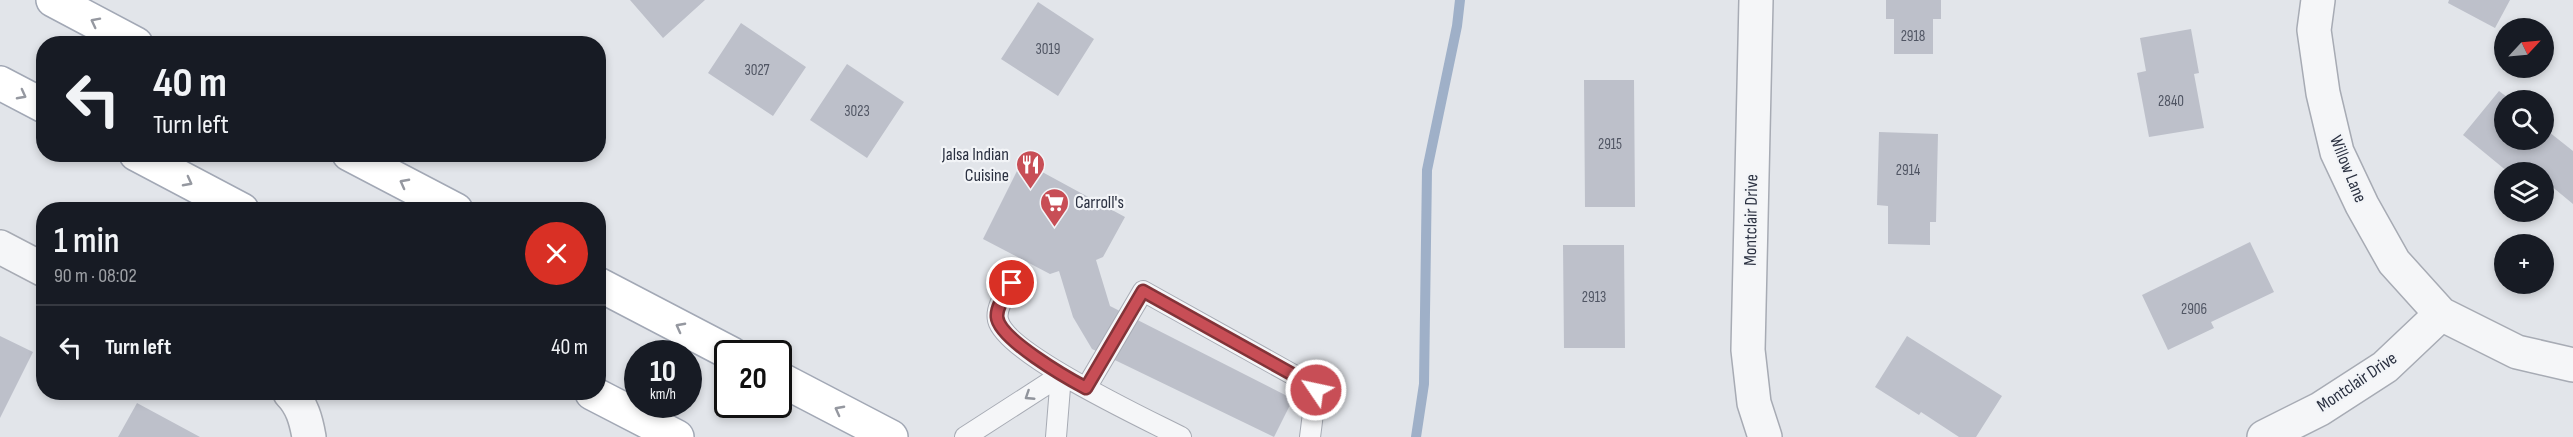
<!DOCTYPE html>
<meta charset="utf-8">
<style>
body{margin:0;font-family:"Sofia Sans Condensed",sans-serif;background:#242831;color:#f1f3f6;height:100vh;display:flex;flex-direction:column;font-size:22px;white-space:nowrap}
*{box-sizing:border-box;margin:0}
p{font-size:20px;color:#9ea1a6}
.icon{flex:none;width:33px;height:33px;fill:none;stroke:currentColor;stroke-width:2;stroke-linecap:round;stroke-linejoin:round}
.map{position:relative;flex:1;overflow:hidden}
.side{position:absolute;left:36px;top:202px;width:570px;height:198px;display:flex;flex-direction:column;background:#171b24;border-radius:24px;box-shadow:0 3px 9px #0003}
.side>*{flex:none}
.hud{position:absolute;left:36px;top:36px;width:570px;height:126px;border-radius:24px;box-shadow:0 3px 9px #0003;background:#171b24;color:#f1f3f6;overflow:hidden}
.needle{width:39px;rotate:64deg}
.buttons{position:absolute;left:2494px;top:18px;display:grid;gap:12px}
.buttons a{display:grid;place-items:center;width:60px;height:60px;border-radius:50%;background:#171b24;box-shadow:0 3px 9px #0003;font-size:30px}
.speed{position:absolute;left:624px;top:340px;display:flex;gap:12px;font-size:30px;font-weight:700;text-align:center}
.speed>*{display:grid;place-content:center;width:78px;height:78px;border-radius:50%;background:#171b24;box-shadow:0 3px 9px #0003;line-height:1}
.speed small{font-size:15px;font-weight:400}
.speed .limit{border:3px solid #111;border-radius:9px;background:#fff;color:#111}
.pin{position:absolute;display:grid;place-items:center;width:51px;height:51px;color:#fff;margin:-26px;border:3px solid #fff;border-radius:50%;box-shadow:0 2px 6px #0007}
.me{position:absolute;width:66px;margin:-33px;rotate:304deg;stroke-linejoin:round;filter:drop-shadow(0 0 4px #0008)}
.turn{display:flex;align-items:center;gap:21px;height:126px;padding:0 18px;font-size:27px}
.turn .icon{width:78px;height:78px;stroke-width:2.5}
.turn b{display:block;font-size:42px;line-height:51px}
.round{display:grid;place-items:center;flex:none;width:63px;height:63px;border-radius:32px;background:#242831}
.summary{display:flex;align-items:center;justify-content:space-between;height:102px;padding:0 18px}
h1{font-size:36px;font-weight:600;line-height:45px}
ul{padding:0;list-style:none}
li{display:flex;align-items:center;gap:18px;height:84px;padding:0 18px;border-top:2px solid #363941}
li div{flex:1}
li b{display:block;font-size:22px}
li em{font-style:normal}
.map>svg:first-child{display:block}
</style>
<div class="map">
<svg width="2573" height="437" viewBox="0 0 2573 437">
<rect width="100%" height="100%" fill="#e2e5ea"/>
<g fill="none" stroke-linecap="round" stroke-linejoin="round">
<!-- stream -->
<path stroke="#9fb0c8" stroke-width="10" d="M1416,437L1424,384L1427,170L1457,26L1460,0"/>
</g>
<!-- building -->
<path fill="#bdc0ca" d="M630,0H705L663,38Z
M1886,0H1941V19H1933V54H1894V19H1886Z
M2449,0H2510L2495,28L2448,3Z
M1038,2L1094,39L1058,96L1001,59Z
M741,23L806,67L773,116L708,73Z
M2191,29L2199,73L2194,74L2204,128L2149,137L2137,73L2146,71L2140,38Z
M847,64L904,102L867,158L810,120Z
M1584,80H1634L1635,207H1585Z
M2499,91L2511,100H2505V140H2544V128L2573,151V204L2544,180V172H2508L2463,135Z
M1879,132L1938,134L1936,222H1930V245L1888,244V206L1877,205Z
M1022,161L1125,217L1103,257L1096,260L1110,306L1293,399L1274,437L1092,349L1073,317L1059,271L1050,274L983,239Z
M2250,242L2274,292L2211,322L2214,328L2168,350L2142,295Z
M1563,245H1624L1625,348H1564Z
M0,336L33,352L0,418Z
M1907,336L2002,396L1976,437H1959L1921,412L1919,415L1875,387Z
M137,403L200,437H118Z"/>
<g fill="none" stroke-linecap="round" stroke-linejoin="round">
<defs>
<path id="service" d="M1012,283C1006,293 995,308 998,320C1006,354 1146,419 1181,437
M1086,388L1143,291L1308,383L1316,390L1310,437
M965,437L1061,375L1056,437"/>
<path id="minor" d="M1756,0L1748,350L1754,403L1765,437
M2318,0L2314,30L2323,93L2337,152L2362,205L2394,262L2441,314
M0,247L44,270
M290,393C302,405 306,420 309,437
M2264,437L2320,409L2385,367L2441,314L2517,352L2573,365"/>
<path id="primary" d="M53,0L136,44
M0,83L44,106
M136,154L242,210
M349,154L456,210
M598,284L732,354
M778,378L891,437
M592,393L677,437"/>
</defs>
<!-- service casing -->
<use href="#service" stroke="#a7abb4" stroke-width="22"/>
<!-- minor casing -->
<use href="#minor" stroke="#a7abb4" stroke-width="36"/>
<!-- primary casing -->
<use href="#primary" stroke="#a2a8b5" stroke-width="36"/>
<!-- service -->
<use href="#service" stroke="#f5f6f8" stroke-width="20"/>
<!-- minor -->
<use href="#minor" stroke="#f5f6f8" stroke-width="33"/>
<!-- primary -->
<use href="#primary" stroke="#fff" stroke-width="33"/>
</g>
<!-- one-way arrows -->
<defs><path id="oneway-chevron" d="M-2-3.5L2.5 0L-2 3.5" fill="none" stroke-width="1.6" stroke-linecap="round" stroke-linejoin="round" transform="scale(1.5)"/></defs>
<g stroke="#9598a0">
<use href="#oneway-chevron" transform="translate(95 22) rotate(-153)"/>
<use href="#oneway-chevron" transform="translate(22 95) rotate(28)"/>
<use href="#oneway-chevron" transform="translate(188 182) rotate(28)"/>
<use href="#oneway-chevron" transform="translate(404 183) rotate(-152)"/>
<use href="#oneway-chevron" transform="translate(680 327) rotate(-152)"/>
<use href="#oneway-chevron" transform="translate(839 410) rotate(-152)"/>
</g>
<use stroke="#90949c" href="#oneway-chevron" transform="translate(1029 396) rotate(147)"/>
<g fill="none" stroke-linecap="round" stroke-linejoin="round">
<defs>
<path id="route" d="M1012,283C1007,292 996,306 997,317C999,339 1067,378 1086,388L1143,291L1308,383L1316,390"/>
</defs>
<!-- route casing -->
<use href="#route" stroke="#823338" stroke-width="15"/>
<!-- route -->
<use href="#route" stroke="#c84e56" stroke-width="10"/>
</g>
<!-- icons -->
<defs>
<symbol id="restaurant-pin" viewBox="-11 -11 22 30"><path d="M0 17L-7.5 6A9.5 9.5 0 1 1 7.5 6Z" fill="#c84e56" stroke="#f2f4f7"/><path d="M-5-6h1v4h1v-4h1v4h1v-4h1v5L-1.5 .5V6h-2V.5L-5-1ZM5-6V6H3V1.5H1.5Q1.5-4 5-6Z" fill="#fff"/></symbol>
<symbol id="supermarket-pin" viewBox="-11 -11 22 30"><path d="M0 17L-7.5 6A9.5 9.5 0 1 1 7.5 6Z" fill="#c84e56" stroke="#f2f4f7"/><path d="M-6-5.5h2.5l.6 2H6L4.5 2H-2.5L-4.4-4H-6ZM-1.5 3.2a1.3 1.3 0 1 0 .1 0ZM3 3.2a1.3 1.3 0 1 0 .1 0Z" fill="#fff"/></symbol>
</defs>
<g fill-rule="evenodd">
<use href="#restaurant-pin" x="1014" y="148" width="33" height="45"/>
<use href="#supermarket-pin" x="1038" y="186" width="33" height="45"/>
</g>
<g text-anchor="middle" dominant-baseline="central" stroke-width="4.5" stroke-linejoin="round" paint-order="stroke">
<!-- number labels -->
<g font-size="15" fill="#505563">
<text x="1913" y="36">2918</text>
<text x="1048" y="49">3019</text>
<text x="757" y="70">3027</text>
<text x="2171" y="101">2840</text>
<text x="857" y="111">3023</text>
<text x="1610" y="144">2915</text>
<text x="1908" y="170">2914</text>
<text x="1594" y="297">2913</text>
<text x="2194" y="309">2906</text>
</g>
<!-- poi labels -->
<g font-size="18" fill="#2b3141" stroke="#f2f4f7" text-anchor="end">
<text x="1009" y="154">Jalsa Indian<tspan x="1009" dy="21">Cuisine</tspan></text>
<text x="1075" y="202" text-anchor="start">Carroll's</text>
</g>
<!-- street labels -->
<g font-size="18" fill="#2b3141" stroke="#f2f4f7">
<text transform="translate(2348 169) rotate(68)">Willow Lane</text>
<text transform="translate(1751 220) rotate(-89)">Montclair Drive</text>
<text transform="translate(2357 382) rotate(-34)">Montclair Drive</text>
</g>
</g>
</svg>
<div class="buttons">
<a><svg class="needle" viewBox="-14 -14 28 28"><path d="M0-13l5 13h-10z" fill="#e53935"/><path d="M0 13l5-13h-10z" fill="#9ea1a6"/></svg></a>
<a><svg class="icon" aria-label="search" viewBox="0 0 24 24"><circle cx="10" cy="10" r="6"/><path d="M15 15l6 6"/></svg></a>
<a><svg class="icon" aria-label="layers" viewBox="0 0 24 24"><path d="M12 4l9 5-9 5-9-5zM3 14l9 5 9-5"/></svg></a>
<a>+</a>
</div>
<div class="speed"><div>10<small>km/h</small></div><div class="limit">20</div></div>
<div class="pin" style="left:1012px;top:283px;background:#d93025"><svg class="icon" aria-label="arrive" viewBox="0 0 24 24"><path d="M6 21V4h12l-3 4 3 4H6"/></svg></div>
<svg class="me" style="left:1316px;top:390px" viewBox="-20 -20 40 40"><circle r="17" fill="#c84e56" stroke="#fff" stroke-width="3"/><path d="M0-11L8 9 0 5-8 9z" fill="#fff"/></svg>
<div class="hud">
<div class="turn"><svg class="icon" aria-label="left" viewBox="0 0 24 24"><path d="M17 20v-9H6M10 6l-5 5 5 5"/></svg><div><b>40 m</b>Turn left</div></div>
</div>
<section class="side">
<div class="summary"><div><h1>1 min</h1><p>90 m · 08:02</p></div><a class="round" style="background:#d93025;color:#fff"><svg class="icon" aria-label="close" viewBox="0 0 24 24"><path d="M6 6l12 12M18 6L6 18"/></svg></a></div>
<ul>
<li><svg class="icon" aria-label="left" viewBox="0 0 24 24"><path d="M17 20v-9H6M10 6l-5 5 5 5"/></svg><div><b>Turn left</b></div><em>40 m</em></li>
</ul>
</section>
</div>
